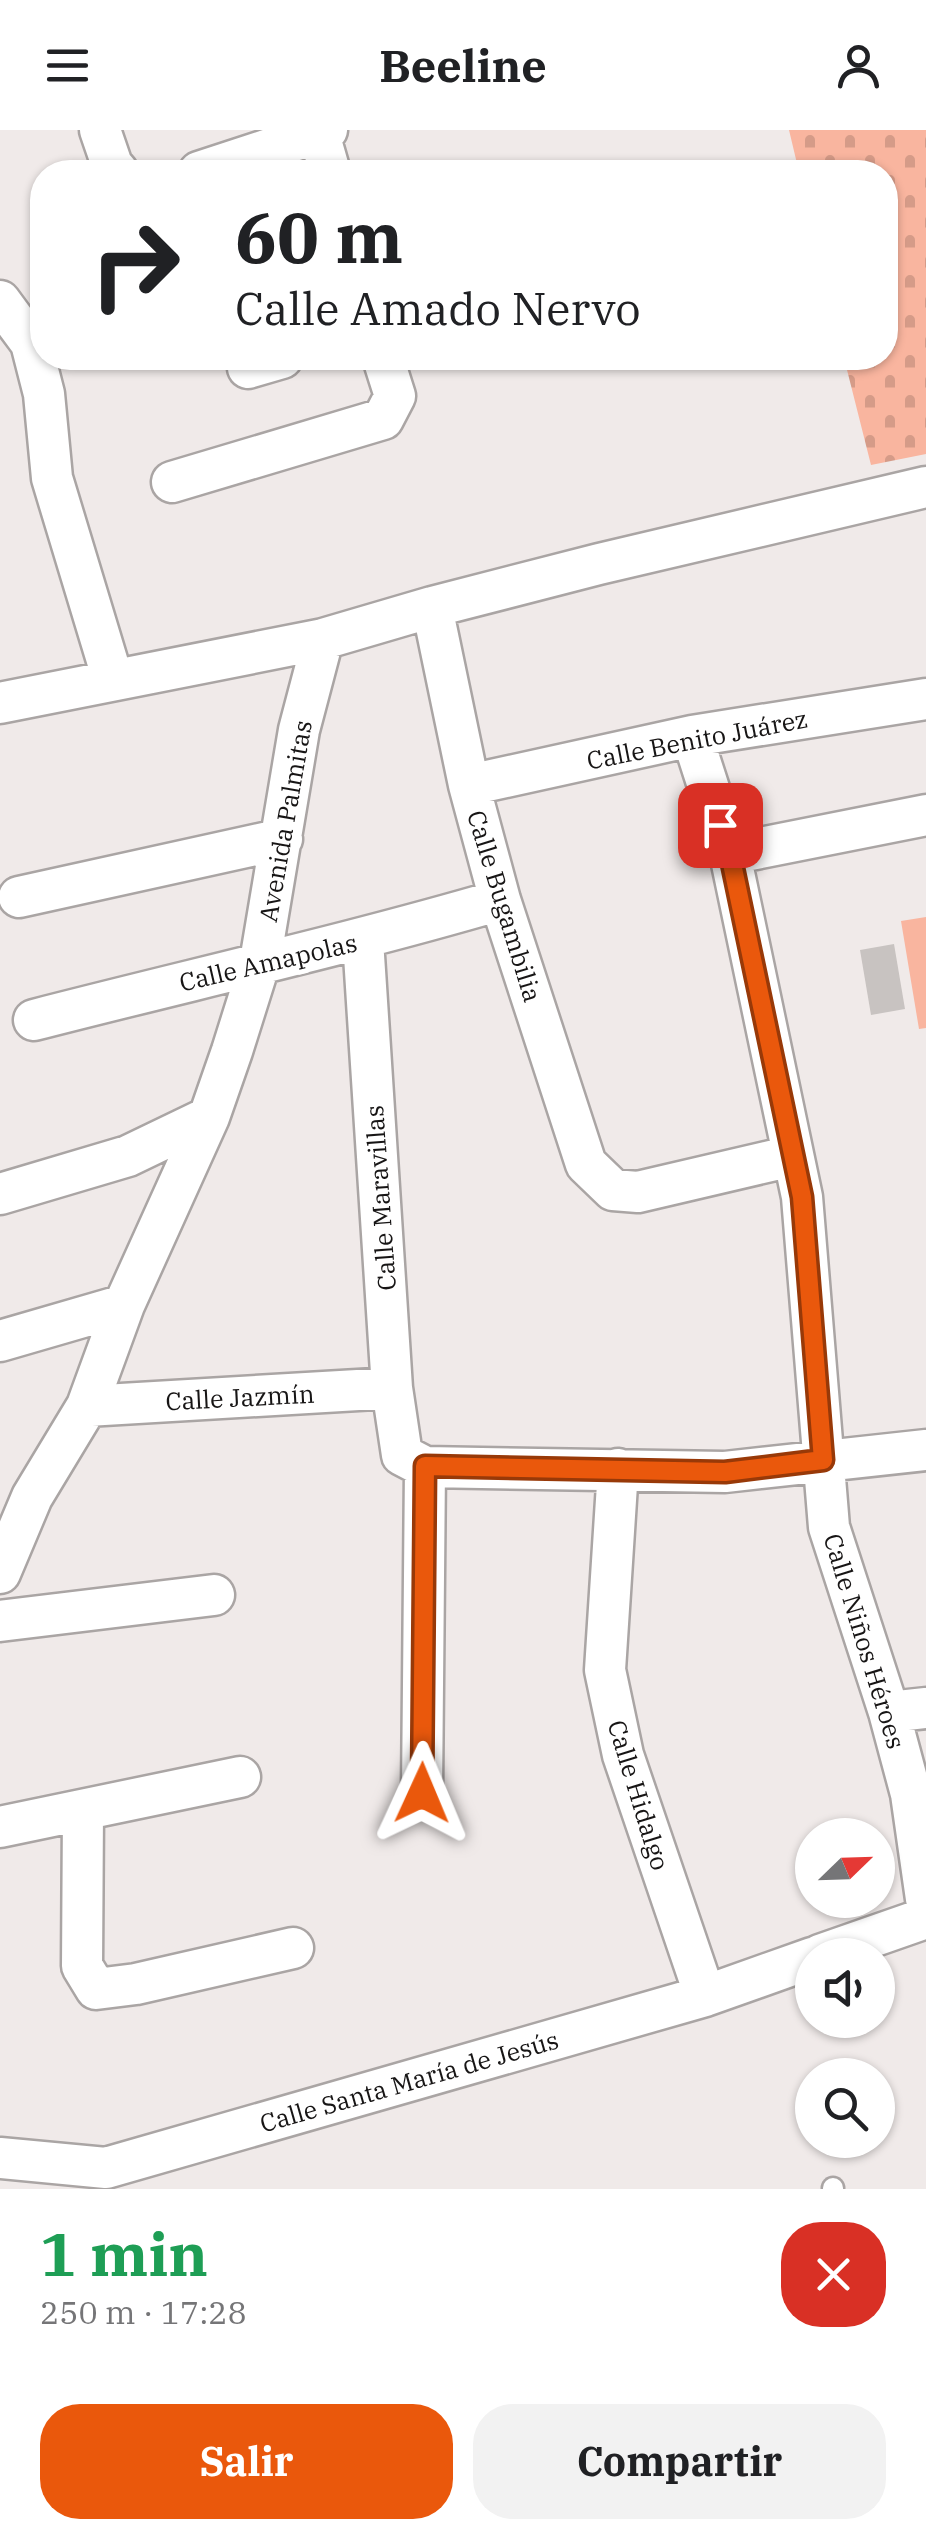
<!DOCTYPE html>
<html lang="es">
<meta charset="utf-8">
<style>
body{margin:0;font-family:"IBM Plex Serif",serif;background:#f2f2f2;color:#202124;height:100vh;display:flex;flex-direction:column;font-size:38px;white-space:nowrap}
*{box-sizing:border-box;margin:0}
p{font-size:32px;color:#757577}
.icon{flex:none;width:55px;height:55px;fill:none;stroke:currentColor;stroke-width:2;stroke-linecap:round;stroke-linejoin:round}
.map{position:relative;height:2059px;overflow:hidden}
.sheet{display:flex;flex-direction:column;background:#fff;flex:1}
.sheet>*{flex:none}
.hud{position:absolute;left:30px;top:30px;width:868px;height:210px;border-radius:40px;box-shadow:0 2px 8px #0004;background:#fff;color:#202124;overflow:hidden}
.needle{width:65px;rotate:67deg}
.tools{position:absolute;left:795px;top:1688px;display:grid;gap:20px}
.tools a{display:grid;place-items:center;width:100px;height:100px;border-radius:50%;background:#fff;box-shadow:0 2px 8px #0004;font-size:50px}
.pin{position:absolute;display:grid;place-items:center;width:85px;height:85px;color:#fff;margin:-42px;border-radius:20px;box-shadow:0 5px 15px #0006}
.me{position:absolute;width:110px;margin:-55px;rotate:1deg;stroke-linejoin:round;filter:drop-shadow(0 0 8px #0008)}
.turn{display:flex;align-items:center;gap:35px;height:210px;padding:0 40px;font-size:45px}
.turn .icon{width:130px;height:130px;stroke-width:2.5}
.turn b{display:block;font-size:70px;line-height:85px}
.round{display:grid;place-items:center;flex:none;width:105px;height:105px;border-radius:40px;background:#f2f2f2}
.head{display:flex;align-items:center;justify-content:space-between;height:170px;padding:0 40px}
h1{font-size:60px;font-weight:700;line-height:75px;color:#1e9e55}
.button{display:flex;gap:20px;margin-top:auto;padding:20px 40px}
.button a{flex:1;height:115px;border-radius:40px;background:#ea580c;color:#fff;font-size:40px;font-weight:700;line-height:115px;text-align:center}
.button a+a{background:#f2f2f2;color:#202124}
header{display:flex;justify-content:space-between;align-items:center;height:130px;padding:0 40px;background:#fff;font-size:45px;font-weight:700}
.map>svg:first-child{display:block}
</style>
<header><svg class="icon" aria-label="menu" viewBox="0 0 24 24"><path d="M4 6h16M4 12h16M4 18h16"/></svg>Beeline<svg class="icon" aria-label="person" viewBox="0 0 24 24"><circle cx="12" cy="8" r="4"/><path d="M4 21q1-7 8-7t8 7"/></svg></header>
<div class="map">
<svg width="926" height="2059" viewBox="0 0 926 2059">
<defs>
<pattern id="cemetery-stones" width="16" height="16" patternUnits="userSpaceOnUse" patternTransform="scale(2.5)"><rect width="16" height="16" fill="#f9b59f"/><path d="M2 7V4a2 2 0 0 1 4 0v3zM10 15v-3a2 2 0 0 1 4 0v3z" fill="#d59b88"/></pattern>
</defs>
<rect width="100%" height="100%" fill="#f0eae9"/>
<!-- cemetery -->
<path fill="url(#cemetery-stones)" d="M789,0H926V324L871,335L844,228H885V42H799Z"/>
<!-- garden -->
<path fill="#f9b59f" d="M926,787V898L919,899L901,791Z"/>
<!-- building -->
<path fill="#c8c3c1" d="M894,814L905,879L871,885L860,820Z"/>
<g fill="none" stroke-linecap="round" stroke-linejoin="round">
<defs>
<path id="service" d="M833,2058V2059"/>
<path id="minor" d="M100,0L112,35L118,42
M318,0L330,42
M199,42L327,0
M0,171L31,213L44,264L52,348L113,550
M248,238L282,228
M172,352L383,289L395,266L383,228
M432,477L469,655L500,770L586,1034L613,1060L638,1062L792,1026
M0,573L323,509L432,477L599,434L926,357
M692,606L730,724L802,1067L829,1397L889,1582L911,1664L926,1769
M469,655L692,606L926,569
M730,724L926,685
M19,767L282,709
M363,810L392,1258L402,1325L425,1337L725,1342L926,1320
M34,890C189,850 346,815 500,770
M0,1064L128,1026L209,987
M0,1211L124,1175
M87,1276L392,1258
M618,1339L605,1540L623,1625L705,1866
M0,1443L32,1367L87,1276L124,1175L209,987L232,921L260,832L299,600L323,509
M0,1491L214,1465
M889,1582L926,1578
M422,1663L425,1337
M83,1681L82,1836L96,1859L136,1854L293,1818
M0,1697L240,1647
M820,1825L926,1788
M0,2028L106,2038L705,1866L812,1828"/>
</defs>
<!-- service casing -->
<use href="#service" stroke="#aaa5a4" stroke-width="25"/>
<!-- minor casing -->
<use href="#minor" stroke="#aaa5a4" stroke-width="45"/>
<!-- service -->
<use href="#service" stroke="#fff" stroke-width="20"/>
<!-- minor -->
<use href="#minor" stroke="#fff" stroke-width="40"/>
</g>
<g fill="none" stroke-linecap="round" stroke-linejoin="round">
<defs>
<path id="route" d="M422,1663L425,1336L725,1342L823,1330L802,1067L730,724L720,695"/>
</defs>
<!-- route casing -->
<use href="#route" stroke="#983908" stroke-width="25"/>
<!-- route -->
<use href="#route" stroke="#ea580c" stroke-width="18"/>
</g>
<g text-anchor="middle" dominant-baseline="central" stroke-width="10" stroke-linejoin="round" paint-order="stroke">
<!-- street labels -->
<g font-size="25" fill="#171515" stroke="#fff">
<text transform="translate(697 609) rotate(-11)">Calle Benito Juárez</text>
<text transform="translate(285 691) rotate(-80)">Avenida Palmitas</text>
<text transform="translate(505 776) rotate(73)">Calle Bugambilia</text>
<text transform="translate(268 832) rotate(-13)">Calle Amapolas</text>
<text transform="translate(380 1068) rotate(-94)">Calle Maravillas</text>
<text transform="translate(240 1267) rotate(-3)">Calle Jazmín</text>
<text transform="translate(865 1511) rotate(73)">Calle Niños Héroes</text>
<text transform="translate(639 1665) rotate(73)">Calle Hidalgo</text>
<text transform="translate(409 1951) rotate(-16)">Calle Santa María de Jesús</text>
</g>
</g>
</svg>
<div class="tools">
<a><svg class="needle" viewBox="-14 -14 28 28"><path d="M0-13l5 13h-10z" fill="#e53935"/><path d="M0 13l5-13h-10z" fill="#757577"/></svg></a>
<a><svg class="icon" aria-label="sound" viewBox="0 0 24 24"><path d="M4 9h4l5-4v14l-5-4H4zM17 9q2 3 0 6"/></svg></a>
<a><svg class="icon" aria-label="search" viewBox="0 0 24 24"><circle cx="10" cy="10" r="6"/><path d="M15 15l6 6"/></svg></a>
</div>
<div class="pin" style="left:720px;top:695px;background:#d93025"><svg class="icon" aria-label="arrive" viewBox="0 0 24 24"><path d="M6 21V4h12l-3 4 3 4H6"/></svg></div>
<svg class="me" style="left:422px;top:1663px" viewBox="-20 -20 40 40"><path d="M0-17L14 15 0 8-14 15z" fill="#ea580c" stroke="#fff" stroke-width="4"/></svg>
<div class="hud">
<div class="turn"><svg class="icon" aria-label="right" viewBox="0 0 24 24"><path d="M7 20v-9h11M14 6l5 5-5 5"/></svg><div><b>60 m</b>Calle Amado Nervo</div></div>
</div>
</div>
<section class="sheet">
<div class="head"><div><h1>1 min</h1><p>250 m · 17:28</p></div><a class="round" style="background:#d93025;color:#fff"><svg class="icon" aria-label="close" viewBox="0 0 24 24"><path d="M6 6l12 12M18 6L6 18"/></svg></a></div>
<div class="button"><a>Salir</a><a>Compartir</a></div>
</section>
